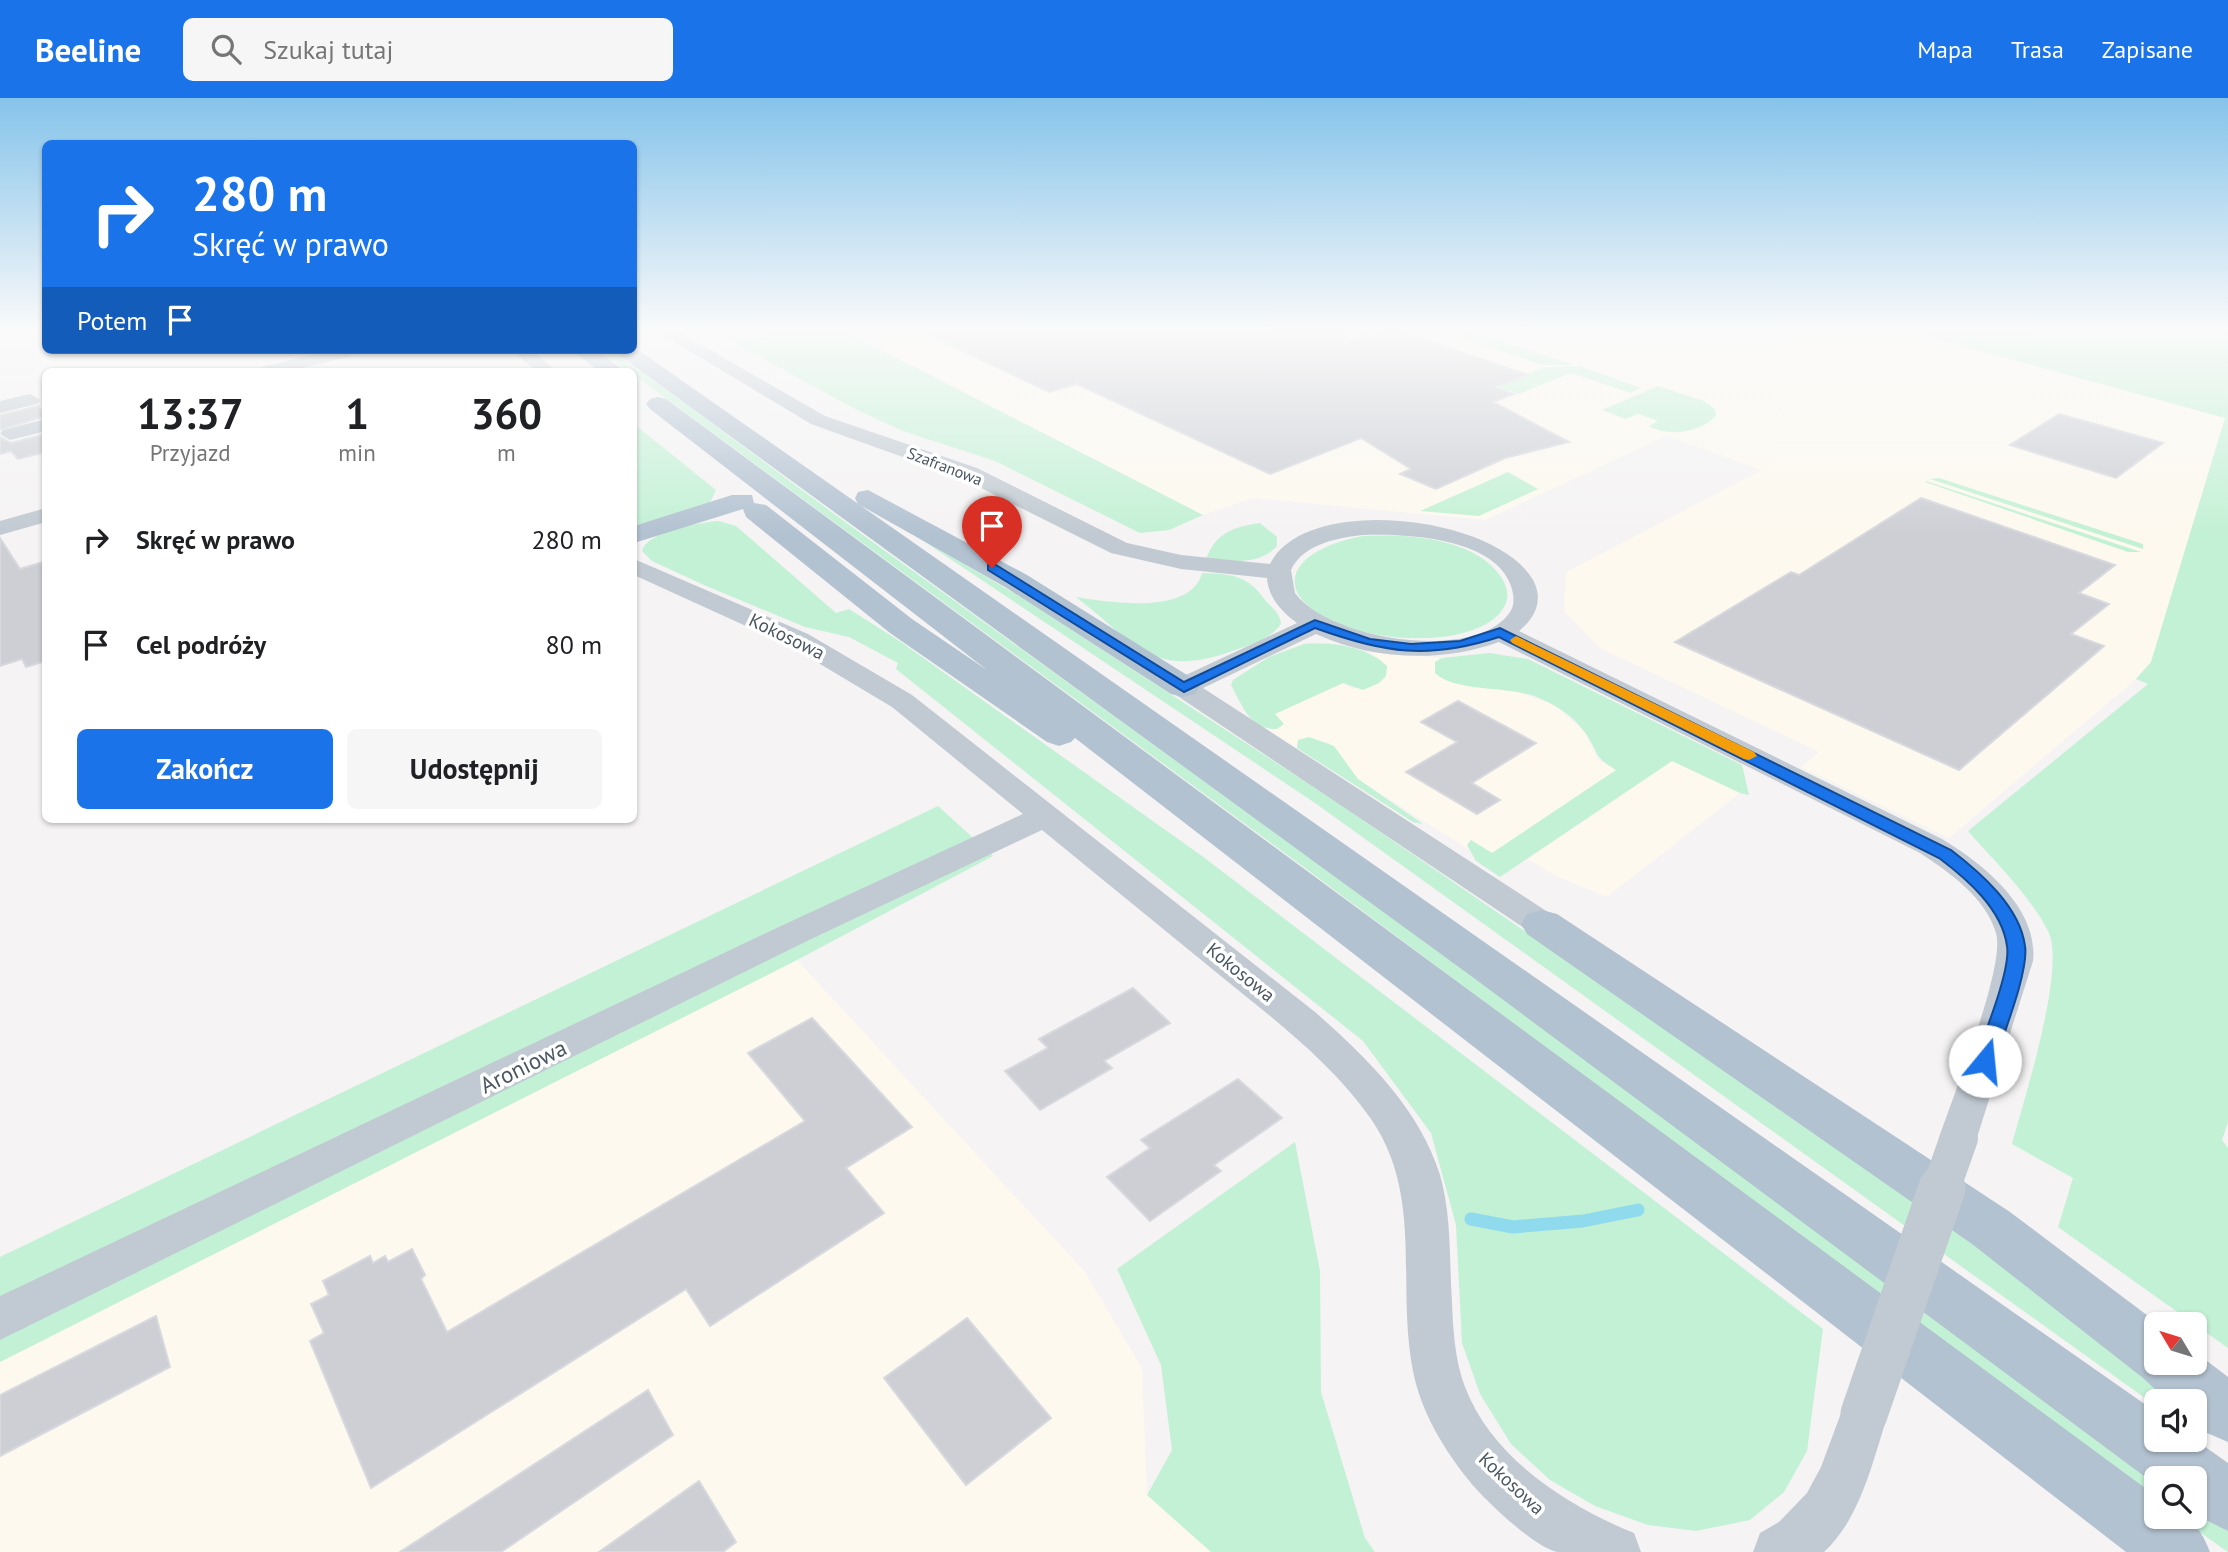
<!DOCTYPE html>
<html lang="pl">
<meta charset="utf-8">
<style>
body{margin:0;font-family:"PT Sans",sans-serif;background:#f6f6f6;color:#202124;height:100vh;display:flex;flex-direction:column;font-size:26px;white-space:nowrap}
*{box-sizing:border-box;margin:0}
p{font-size:23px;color:#757577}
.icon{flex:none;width:38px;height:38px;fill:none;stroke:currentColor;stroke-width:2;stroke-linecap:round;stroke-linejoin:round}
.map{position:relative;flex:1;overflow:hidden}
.drawer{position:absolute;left:42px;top:270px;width:595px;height:455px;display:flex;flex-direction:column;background:#fff;border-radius:10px;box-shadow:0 2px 5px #0004}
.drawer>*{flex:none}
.top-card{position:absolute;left:42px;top:42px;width:595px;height:214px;border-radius:10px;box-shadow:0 2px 5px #0004;background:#1a73e8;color:#fff;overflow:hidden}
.needle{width:46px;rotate:308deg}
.buttons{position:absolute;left:2144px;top:1214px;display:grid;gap:14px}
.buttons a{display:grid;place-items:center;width:63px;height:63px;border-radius:10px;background:#fff;box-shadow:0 2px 5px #0004;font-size:35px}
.pin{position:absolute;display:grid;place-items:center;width:60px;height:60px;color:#fff;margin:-72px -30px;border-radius:50% 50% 50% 0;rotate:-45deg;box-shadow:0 0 7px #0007}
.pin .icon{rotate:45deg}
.me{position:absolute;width:77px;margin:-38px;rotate:17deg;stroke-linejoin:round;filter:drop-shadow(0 0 5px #0008)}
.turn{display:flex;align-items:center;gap:24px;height:147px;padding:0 35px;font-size:32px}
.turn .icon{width:91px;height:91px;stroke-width:2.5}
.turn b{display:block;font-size:49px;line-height:60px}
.then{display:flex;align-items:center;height:66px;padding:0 35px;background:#0003;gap:14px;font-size:26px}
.eta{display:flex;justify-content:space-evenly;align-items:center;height:119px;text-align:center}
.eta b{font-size:42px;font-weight:800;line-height:49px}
.cta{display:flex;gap:14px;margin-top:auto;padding:14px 35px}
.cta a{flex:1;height:80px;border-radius:10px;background:#1a73e8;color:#fff;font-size:28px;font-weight:800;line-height:80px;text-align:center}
.cta a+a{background:#f6f6f6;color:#202124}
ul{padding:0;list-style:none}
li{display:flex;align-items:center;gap:21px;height:105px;padding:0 35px}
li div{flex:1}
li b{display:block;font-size:26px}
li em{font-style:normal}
header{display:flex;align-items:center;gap:42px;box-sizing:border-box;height:98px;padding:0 35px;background:#1a73e8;color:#fff}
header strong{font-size:33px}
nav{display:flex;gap:38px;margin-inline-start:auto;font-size:24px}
.search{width:490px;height:63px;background:#f6f6f6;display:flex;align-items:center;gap:18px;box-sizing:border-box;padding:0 24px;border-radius:10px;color:#757577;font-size:26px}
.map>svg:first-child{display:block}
</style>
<header>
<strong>Beeline</strong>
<div class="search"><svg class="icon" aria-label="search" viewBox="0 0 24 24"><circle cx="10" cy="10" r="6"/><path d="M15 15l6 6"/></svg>Szukaj tutaj</div>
<nav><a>Mapa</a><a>Trasa</a><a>Zapisane</a></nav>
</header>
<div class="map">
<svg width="2228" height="1454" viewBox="0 0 2228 1454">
<rect width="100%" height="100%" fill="#f5f3f3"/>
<!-- commercial -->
<path fill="#fdf9ef" d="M845,233H1908L2225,320L2151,564L2136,581L1949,740L1801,669L1819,654L1600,550L1564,513L1566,474L1762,372L1666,338L1485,422L1253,400L1203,417Z
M1365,554L1442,560L1435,564L1461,586L1508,591L1554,607L1585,634L1598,662L1617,672L1492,755L1471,742L1468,751L1358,681L1328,644L1297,645V650L1262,628L1284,626L1275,616L1344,585L1353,591L1381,584L1386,578L1372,556Z
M1672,663L1740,695L1607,799L1556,778L1528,761Z
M797,862L1085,1174L1142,1270L1147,1397L1211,1454H0V1264Z"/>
<!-- green -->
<path fill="#c3f1d5" d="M713,233H844L1203,417L1169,432L1140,435L995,363L903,333L857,312Z
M1445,233H1472L1575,267H1542Z
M1908,233H2228V1024L2222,1042L2228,1050V1250L2058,1129L2073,1080L2012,1046C2023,1004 2067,869 2048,833C2029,796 1995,764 1968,733L2148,586L2136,581L2151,564L2225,320Z
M597,252H610C700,315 786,381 874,445C1304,754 1730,1067 2156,1381V1403L1282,753L634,277V273H627Z
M1580,268L1641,290L1631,295L1571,275L1519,296L1498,289L1543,269Z
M1658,288L1704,303L1715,311L1716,318C1699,335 1669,339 1649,328L1658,323L1638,316L1626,321L1602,312Z
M634,326L716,392L710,405L634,428Z
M1508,374L1538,391L1479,418L1420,413Z
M1939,380L2143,446V451L1930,381Z
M1925,384L1926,383L2141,454H2128Z
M719,423L736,428L836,515L849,511L901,544L1202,758L1823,1231L1807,1353L1784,1394L1750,1422L1696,1433L1648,1427L1595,1408L1550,1382L1511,1346L1480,1296L1462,1245L1456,1127L1431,1035L1363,943L896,571L898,565L849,539L805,529L704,487L652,463L642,453C646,434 701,424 719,423Z
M1260,425L1277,439V448C1259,468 1230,463 1206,461C1216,434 1234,429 1260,425Z
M916,438L1024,501L1332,701L1806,1026L2113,1241L2189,1304H2156V1308L1315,705Z
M1363,438C1406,436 1474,439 1501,479C1507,488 1510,499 1504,509C1495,526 1472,533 1455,537C1419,543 1379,541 1345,528C1263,497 1290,451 1363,438Z
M1202,475C1233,476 1247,477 1266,503C1273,511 1280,515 1281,526C1270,541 1252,546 1235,552C1153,583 1136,545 1076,499C1108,504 1191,518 1202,475Z
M1304,546C1331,544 1367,548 1387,568L1386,578L1379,585L1363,592L1343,585L1275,616L1284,626L1277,631C1250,632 1242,607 1231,587L1233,582L1269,559Z
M1489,555L1528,561L1742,667L1749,697L1740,695L1672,663L1500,779L1476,763L1467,747L1471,742L1492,755L1616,672C1593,658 1600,657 1586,636C1574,618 1555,606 1534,598C1507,588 1454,594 1435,575V564L1442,560Z
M1309,639L1334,648L1358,681L1423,726L1413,724L1297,650L1298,642Z
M938,708L993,758L797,862L0,1264V1159Z
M1295,1044L1320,1173L1321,1294L1365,1440L1375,1454H1211L1147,1397L1172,1352L1161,1267L1117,1171Z
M2195,1408L2228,1433V1454L2178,1419H2194Z"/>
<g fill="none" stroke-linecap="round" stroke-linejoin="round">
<!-- stream -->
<path stroke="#90daee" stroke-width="13" d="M1471,1121L1513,1129L1583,1123L1638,1112"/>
</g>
<!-- building -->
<path fill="#cdcfd5" stroke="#d7d9de" stroke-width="2" d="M921,233H1345L1347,243L1379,233H1399L1528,277L1495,289L1514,296L1493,304L1569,344L1505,360L1436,391L1400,376L1411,371L1361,340L1270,376L1077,286L1049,294Z
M38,308L46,318L0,332V317Z
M2059,316L2163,345L2116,380L2010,347Z
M46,336V354L18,361L11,353L0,356V339L11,345Z
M1921,400L2115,467L2079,495L2109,506L2071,536L2104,548L1959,672L1675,544L1791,474L1799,477Z
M0,440L20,471L46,463V563L26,569L22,561L0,568Z
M1458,603L1536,645L1472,685L1500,702L1477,716L1406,674L1457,644L1421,624Z
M1133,890L1170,925L1104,963L1112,970L1040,1012L1005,973L1048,950L1039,941Z
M812,920L912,1029L846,1070L884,1115L710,1228L686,1191L371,1390L310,1243L324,1235L311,1206L329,1197L323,1183L370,1158L373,1165L385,1158L388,1164L412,1151L425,1177L421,1181L447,1234L805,1023L748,955Z
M1238,981L1282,1020L1214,1067L1221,1073L1150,1123L1107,1079L1150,1050L1141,1042Z
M156,1218L170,1269L0,1358V1297Z
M967,1220L1051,1320L966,1387L884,1280Z
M648,1292L673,1337L501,1454H400Z
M699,1383L736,1444L723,1454H599Z"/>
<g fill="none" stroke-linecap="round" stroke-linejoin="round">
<!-- minor -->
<path fill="#c1cad2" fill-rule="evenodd" d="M656,233H677L825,318L977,370L1127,445L1181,457L1270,466C1305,395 1496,417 1533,482C1544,502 1535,520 1519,533L1942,741C1982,765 2039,810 2033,863L1973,1052L1959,1056L1945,1052L1939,1040C1952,1000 2006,869 1996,835C1986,800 1949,774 1920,755L1499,544C1441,565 1372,562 1316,536L1203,590L1554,818L1559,826L1554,834L1542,838L1530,834L1173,595L1169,589L1173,583L1297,525C1282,514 1268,499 1267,480L1181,471L1111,455L961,380L811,326ZM1363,437C1405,436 1494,439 1511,488C1514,497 1515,507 1510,514C1475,566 1328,541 1295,495L1291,472C1303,446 1337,440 1363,437Z
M332,252H363L360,256L290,273H259L262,269Z
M512,252H532L556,273H536Z
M30,296L40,302L37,306L0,315V303Z
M46,321V333L10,342L0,336L3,332Z
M46,410V424L0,437V423Z
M634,461L808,536L912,597L1315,914C1367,960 1419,1010 1440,1077C1452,1119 1449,1162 1452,1204C1453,1232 1455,1263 1465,1289C1492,1360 1567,1408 1634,1435L1641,1454C1617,1454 1580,1454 1557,1454C1534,1449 1486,1403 1471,1385C1444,1352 1421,1314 1413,1273C1396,1187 1424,1098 1371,1021C1332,965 1275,922 1222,879C1162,830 1102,781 1042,732L807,843L0,1242V1198L783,827L1023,716L892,609L790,548L634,477Z
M1864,1292L1881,1299L1888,1316C1873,1362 1861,1420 1824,1454H1753L1760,1435L1779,1424L1807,1395L1821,1369L1847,1299Z"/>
<!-- major -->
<path fill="#b3c2d1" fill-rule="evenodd" d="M634,249L2156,1314V1342L2194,1341L2228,1365V1433L2194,1416V1381H2156V1387L1471,878L612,252H634Z
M572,252H597L624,273H598Z
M658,299L666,301L2156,1398V1419C2190,1419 2197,1422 2210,1454H2126L1075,640L1071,644L1059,648L1047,644L890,535L746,419L743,411L634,445V428L732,397H752L754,405L766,407L912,521L987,572L650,311L646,306L650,301Z
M868,392L1027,477L1195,582L1200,589L1195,596L1183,599L1171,596L1005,489L858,406L855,400L858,394Z
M1542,812L1557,816L2010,1114L2160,1227H2156V1265H2194V1253L2228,1279V1344L2207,1335L2194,1325V1304H2169L2143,1280L1972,1146L1527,836L1521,826L1527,816Z"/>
<!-- minor-bridge-far1 -->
<path stroke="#c1cad2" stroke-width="38" d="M1941,1091L1959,1040"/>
<!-- minor-bridge -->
<path stroke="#c1cad2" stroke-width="47" d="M1864,1316L1942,1090"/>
</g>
<!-- sky -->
<linearGradient id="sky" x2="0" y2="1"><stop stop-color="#85c3ea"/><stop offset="0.53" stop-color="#fafafa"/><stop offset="1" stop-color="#fafafa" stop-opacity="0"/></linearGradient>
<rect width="2228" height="436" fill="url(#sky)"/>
<!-- route -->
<path fill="#1a73e8" stroke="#114b97" stroke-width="2" d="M988,467H996L1184,584L1315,522L1370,541L1411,546L1460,543L1500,530L1951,752C1981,775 2020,809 2025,848C2029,873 2003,937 1995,963L1985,970L1975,963C1984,937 2011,872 2007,848C2002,811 1967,781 1939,760L1499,539C1428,562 1384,555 1315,530L1184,594L988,472Z"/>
<!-- slow -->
<path fill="#f59e0b" d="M1516,538L1754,654L1757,658L1749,662L1744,661L1512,545L1510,542Z"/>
<g text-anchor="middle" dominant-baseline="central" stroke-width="7" stroke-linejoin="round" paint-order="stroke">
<!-- far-street labels -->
<g font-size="16" fill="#4a5661" stroke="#fff">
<text transform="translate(945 368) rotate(21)">Szafranowa</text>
</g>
<!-- street labels -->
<g font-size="19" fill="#4a5661" stroke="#fff">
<text transform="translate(787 538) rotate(26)">Kokosowa</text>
<text transform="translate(1241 874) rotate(39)">Kokosowa</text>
<text transform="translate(1512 1385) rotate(43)">Kokosowa</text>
</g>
<!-- near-street labels -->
<g font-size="23" fill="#4a5661" stroke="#fff">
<text transform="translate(523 968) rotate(-26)">Aroniowa</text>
</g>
</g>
</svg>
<div class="buttons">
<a><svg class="needle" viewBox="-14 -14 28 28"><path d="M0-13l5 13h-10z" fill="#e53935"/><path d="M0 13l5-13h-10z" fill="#757577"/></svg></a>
<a><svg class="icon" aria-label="sound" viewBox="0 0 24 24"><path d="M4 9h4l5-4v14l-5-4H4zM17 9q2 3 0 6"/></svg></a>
<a><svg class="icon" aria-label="search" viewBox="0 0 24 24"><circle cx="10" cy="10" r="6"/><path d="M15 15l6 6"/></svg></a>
</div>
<div class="pin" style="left:992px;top:470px;background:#d93025"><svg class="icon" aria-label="arrive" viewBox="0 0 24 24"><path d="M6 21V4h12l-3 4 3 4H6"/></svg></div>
<svg class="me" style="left:1985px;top:963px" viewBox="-20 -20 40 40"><circle r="19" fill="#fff"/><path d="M0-13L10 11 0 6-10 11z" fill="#1a73e8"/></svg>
<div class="top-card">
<div class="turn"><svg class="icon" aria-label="right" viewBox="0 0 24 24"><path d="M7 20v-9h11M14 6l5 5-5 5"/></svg><div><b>280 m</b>Skręć w prawo</div></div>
<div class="then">Potem<svg class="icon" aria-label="arrive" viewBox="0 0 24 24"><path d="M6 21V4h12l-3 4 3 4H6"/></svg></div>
</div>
<section class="drawer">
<div class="eta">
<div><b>13:37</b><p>Przyjazd</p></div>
<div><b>1</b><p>min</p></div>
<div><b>360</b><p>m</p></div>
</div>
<ul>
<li><svg class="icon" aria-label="right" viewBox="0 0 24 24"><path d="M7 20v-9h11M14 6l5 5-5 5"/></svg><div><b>Skręć w prawo</b></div><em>280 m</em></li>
<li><svg class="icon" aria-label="arrive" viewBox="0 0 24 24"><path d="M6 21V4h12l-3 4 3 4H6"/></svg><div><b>Cel podróży</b></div><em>80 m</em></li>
</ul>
<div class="cta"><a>Zakończ</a><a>Udostępnij</a></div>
</section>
</div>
